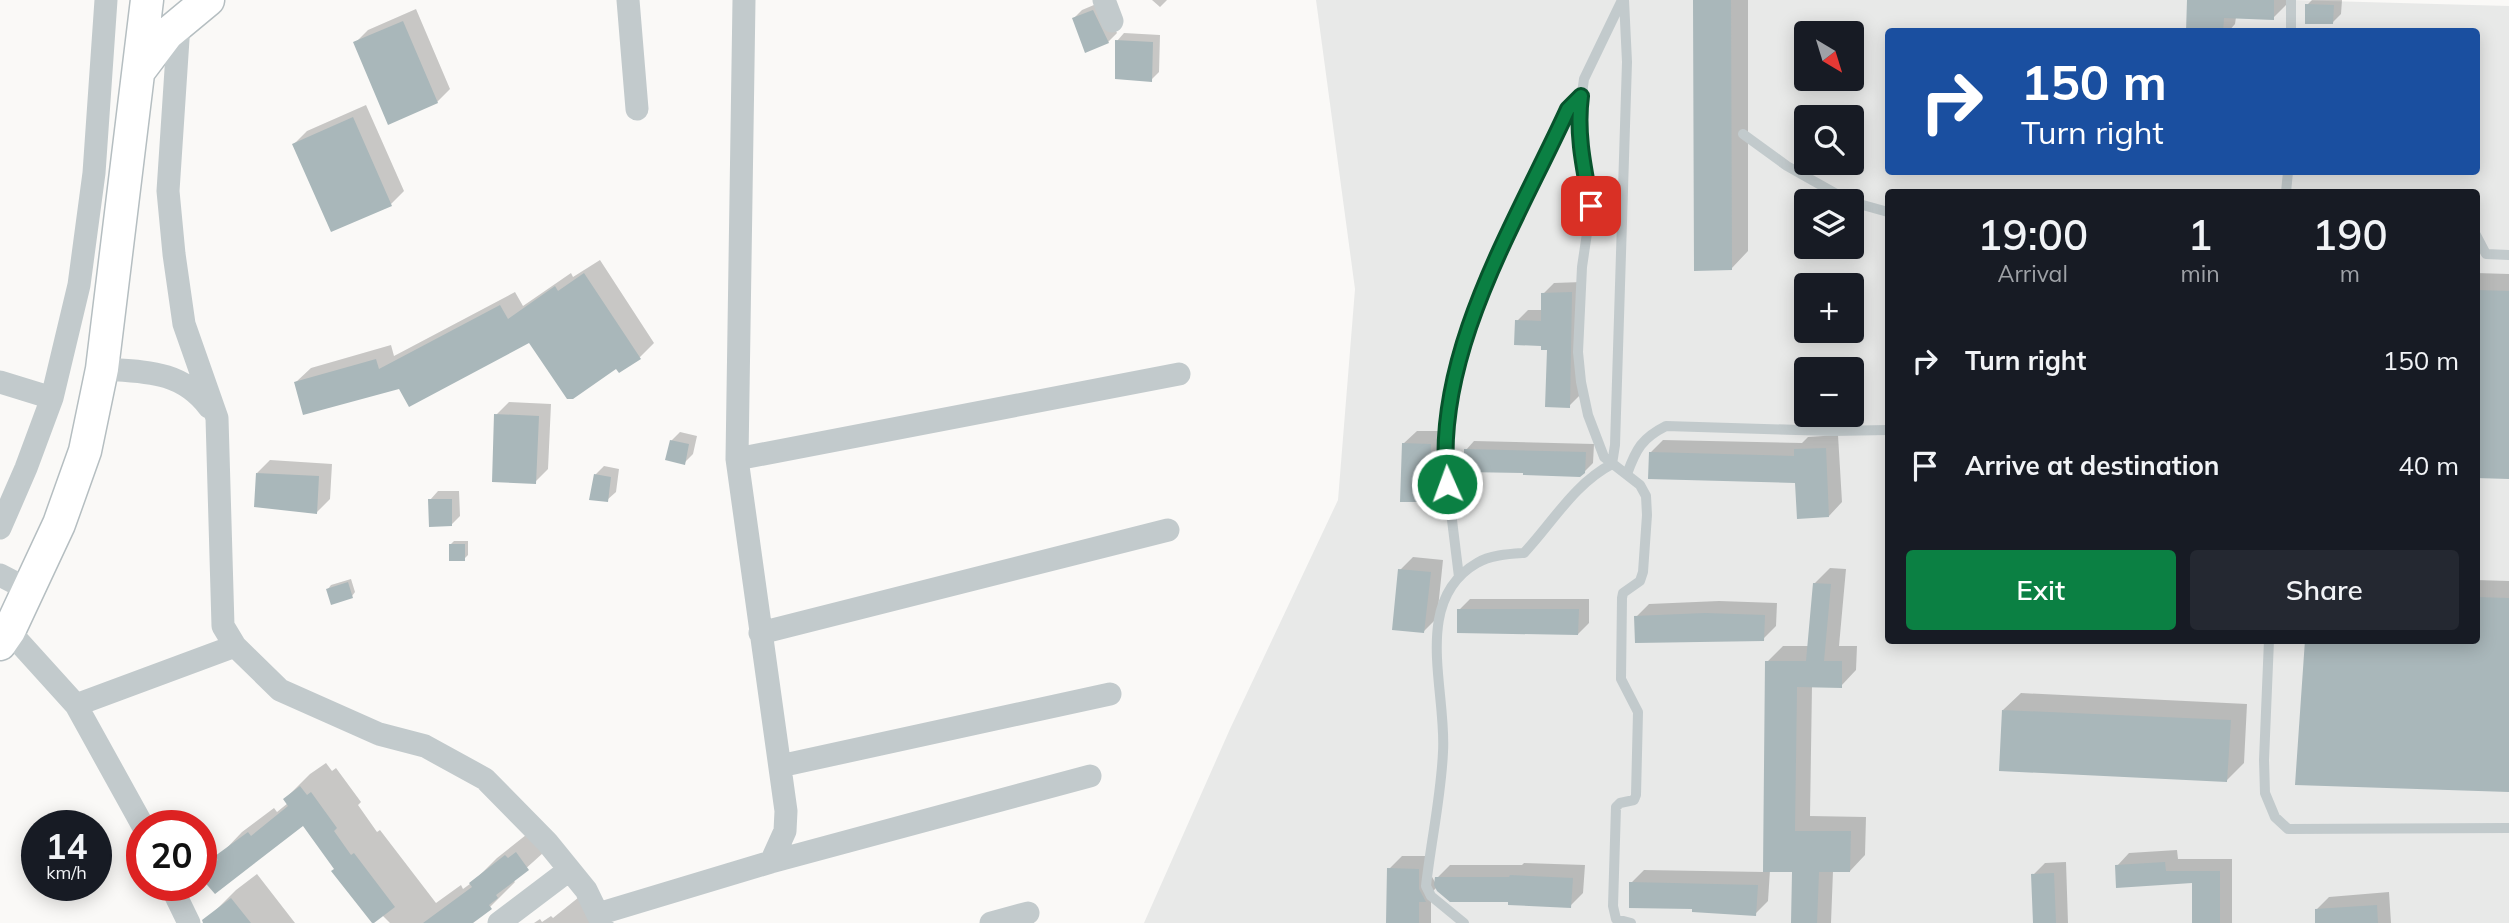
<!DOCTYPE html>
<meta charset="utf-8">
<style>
body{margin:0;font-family:Mulish,sans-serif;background:#242831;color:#f1f3f6;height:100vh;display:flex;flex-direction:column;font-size:26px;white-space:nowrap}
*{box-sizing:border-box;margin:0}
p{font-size:23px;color:#9ea1a6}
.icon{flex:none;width:38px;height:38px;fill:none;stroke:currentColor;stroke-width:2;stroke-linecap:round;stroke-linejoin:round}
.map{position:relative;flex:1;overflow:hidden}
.side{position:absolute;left:1885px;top:189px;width:595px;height:455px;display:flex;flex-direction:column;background:#171b24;border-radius:7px;box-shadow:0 4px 18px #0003}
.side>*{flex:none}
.hud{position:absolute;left:1885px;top:28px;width:595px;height:147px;border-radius:7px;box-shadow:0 4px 18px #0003;background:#1a4fa0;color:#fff;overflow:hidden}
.needle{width:46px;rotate:142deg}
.tools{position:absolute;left:1794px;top:21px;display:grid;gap:14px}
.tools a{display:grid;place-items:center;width:70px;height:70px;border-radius:7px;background:#171b24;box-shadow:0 4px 18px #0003;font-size:35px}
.speed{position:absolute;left:21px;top:810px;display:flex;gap:14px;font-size:35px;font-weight:700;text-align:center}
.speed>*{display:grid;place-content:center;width:91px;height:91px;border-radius:50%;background:#171b24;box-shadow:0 4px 18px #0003;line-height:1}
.speed small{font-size:18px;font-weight:400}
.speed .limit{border:10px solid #d22;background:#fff;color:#111}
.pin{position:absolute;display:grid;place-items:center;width:60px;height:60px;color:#fff;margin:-30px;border-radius:14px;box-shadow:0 4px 10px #0006}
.me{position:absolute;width:77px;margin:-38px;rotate:358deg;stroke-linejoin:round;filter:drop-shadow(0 0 5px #0008)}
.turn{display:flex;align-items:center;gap:24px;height:147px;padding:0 21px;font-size:32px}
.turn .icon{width:91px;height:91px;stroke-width:2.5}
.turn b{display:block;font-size:49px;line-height:60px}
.eta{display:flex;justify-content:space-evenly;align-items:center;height:119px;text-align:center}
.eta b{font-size:42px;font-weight:600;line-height:49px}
.cta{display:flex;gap:14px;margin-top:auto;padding:14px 21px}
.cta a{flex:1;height:80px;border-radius:7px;background:#0b8043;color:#fff;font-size:28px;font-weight:600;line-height:80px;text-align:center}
.cta a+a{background:#242831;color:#f1f3f6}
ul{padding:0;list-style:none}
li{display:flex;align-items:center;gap:21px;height:105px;padding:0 21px}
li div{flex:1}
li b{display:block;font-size:26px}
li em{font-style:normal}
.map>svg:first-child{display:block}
</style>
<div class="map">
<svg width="2509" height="923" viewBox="0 0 2509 923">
<rect width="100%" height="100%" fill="#faf9f7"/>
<!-- built -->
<path fill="#e8e9e8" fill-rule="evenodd" d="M1316,0H2291L2509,6V923H1144L1230,729L1338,500L1355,289ZM1888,32H2476V172H1888ZM1806,33H1852V79H1806ZM1806,117H1852V163H1806ZM1888,192H2476V640H1888ZM1806,201H1852V247H1806ZM1806,285H1852V331H1806ZM1806,369H1852V415H1806Z"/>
<!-- shadow -->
<path fill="#0003" d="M1152,0H1167L1160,7Z
M1695,0H1748V251L1731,269Z
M2189,0H2286V5L2273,18L2236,17L2235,24L2228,32H2188Z
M2312,0H2342L2341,14L2333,22L2307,5Z
M1101,2L1117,33L1108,42L1074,18L1082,10Z
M416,9L450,89L437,102L355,43L368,30Z
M1124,33L1160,35L1159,72L1151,80L1117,41Z
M366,105L404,191L391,204L294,144L307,131Z
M600,260L654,343L640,357L617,367L530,340L400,387L296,382L311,368L391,345L394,356L515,292L523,306L571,273L573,277Z
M2476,273L2509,274V478L2476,476Z
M1582,282L1580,395L1569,406L1549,348L1517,321L1528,310H1543V294L1554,283Z
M509,402L551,404L548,469L535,482L496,415Z
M1417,431H1443L1442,487L1429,500L1403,444Z
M680,432L697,436L693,454L684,463L671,441Z
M1838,435L1842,502L1829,516L1797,481L1650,453L1663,440L1802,443L1808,437Z
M1474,441L1594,444L1593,463L1584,472L1466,450Z
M270,460L332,464L330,499L317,512L257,473Z
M604,466L619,469L616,492L607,500L595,475Z
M438,491H459L460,516L451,525L430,500Z
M454,541H468V555L464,559L450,545Z
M1413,557L1443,560L1437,618L1424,631L1400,570Z
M1830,568L1846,569L1839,646H1857L1856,670L1841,686H1812L1810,816L1866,817L1865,855L1850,871H1833L1831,923H1792L1794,870H1770L1768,901L1755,914L1694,907L1631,883L1644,870L1765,872L1767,662L1783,646H1809L1814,584Z
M351,579L355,592L352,596L328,589L331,585Z
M2476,580L2509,581V791L2476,640Z
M1470,599H1589V623L1578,634L1459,610Z
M1719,601L1777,603L1776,626L1763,639L1636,617L1649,604Z
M2021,693L2247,704L2244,763L2227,780L2003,710Z
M326,763L332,771L336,768L361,802L358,805L377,832L380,830L436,903L461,885L463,889L474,881L497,858L531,831L553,844L513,880L515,882L490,907L465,923H390L336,869L303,824L201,875L242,832L274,808L277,812L288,803L285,799L310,774Z
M2177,850L2178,859H2232V923H2194V882L2117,866L2129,853Z
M1402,856H1432L1431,875L1436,884L1437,878L1450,865H1522L1524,863L1585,865L1583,893L1570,906L1510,900L1437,887L1431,893V923H1388L1389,869Z
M2066,862L2068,923H2035L2033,875L2045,863Z
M257,874L295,923H217L211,915L236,890Z
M589,889L590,923H534L540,919L542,922L551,916L553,918Z
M2389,892L2391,923H2317L2316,910L2329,897Z"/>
<!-- building -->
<path fill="#a9b7ba" d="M1693,0H1731L1732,270L1694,271Z
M2187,0H2274V20L2224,18L2223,32H2186Z
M2305,4L2334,5L2333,24H2305Z
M1093,10L1109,43L1085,53L1072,18Z
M403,21L438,103L388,125L353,42Z
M1115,40L1153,42L1152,82L1115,79Z
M353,117L392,206L331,232L292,144Z
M584,273L641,359L619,373L616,369L573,399H567L529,343L409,407L399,389L303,415L294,382L376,359L379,369L500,305L508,319L555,286L558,291Z
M2476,290L2509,291V479L2476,478Z
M1572,292L1570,408L1545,407L1547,350H1541V346L1514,345L1515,320L1541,321V293Z
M494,414L539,416L536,484L492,482Z
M670,440L689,444L685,465L665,460Z
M1402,443L1431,444L1429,502H1400Z
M1826,448L1829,517L1797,519L1795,483L1648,479L1649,452L1794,456V449Z
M1464,449L1586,452L1585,473L1580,477L1523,475V473L1464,472Z
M256,473L319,476L317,514L254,507Z
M594,474L611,477L608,502L589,500Z
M428,499H452V526L429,527Z
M449,544H465V561H449Z
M1398,569L1431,572L1424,633L1392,630Z
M348,582L353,598L331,605L326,589Z
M1813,583L1831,584L1824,661H1842V688L1797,687L1795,831H1851L1850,872H1819L1817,923H1791L1792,872H1763L1765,661H1806Z
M2476,597L2509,598V792L2295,785L2305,640H2476Z
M1457,609H1579L1578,635L1457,633Z
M1705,613L1765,615L1764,641L1635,643L1634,616Z
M2002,710L2231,720L2227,782L1999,771Z
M300,786L307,795L311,792L337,828L334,831L351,855L354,853L395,907L374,923H372L331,871L334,869L303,826L215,894L201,878V873L218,860L215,856L248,832L251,836L288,806L283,799Z
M516,852L529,870L496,895L498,898L489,905L492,909L473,923H423L472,887L469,883L505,855L508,858Z
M2165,862L2166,871H2220V923H2192V883L2116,888L2115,865Z
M1387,868L1419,869V889L1426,902H1419V923H1386Z
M2054,873L2056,923H2033L2031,874Z
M1510,875L1573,878L1571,908L1508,905V902H1450L1437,891L1434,885L1435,877H1509Z
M1629,882L1758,885L1756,916L1692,912V909L1629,908Z
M231,898L251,923H203L202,920Z
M2377,905L2378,923H2315V909Z"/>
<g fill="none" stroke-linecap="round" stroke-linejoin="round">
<defs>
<path id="secondary" d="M139,71L167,34L208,0
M0,644L9,631L59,524L85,451L102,369L147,0"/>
</defs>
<!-- secondary casing -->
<use href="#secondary" stroke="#b5bec1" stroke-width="35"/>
<!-- lane -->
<path stroke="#c2cacc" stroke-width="10" d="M1622,0L1584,79L1579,115L1581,151L1591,206L1582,267L1578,352L1581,382L1588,415L1604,457L1640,485L1646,496L1647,515L1643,572L1640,581L1623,593L1622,598L1621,679L1638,712L1636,795L1634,800L1620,803L1616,807L1613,906L1616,919L1631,923
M2291,0V32
M1743,134L1787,166L1849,201
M2286,192L2288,172
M1852,202L1888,212
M2476,235L2486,254L2509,255
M1612,464L1615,445L1627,62L1624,0
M1627,474C1636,449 1642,438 1666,426L1832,431L1888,430
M1459,577L1445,463L1454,377L1467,333L1503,243L1568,109L1581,96
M2269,640L2264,760L2265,793L2275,817L2288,829L2509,828
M1464,923L1431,896L1426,886C1431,841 1441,797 1443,752C1447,691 1411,601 1477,563C1490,555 1509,554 1524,553C1553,522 1574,484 1612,464"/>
<!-- street -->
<path stroke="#c2cacc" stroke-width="23" d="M628,0L637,109
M1104,0L1112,21
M179,24L168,191L174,254L184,324L217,418L223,626L235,646L280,690L379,734L425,746L485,779L547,842L586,890L602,923
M102,369C145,372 181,370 209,407
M0,382L52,398
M737,459L1179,374
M0,528L26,468L52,398L79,285L94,173L106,0
M0,575L29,590
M9,631L76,705L143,826
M760,633L1168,530
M76,705L235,646
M780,766L1110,694
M771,862L1090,776
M171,886L189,923
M598,914L771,862L785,831L786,811L737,459L744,0
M499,923L569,870
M991,923L1028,913"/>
<!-- secondary -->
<use href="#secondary" stroke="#fff" stroke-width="32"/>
</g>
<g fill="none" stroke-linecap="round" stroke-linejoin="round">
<defs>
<path id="route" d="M1447,484C1433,354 1516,223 1568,109L1581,96C1576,133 1584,169 1591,206"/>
</defs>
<!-- route casing -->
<use href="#route" stroke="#07532c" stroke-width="18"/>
<!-- route -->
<use href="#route" stroke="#0b8043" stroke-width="12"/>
</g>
</svg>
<div class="tools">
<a><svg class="needle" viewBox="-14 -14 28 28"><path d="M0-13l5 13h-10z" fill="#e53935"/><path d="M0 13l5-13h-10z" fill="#9ea1a6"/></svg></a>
<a><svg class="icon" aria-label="search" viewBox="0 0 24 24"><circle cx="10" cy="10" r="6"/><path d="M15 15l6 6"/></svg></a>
<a><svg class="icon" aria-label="layers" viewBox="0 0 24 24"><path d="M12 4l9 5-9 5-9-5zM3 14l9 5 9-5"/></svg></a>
<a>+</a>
<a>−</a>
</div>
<div class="speed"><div>14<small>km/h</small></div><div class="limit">20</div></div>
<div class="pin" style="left:1591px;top:206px;background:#d93025"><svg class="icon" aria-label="arrive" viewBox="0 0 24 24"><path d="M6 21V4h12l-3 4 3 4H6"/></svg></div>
<svg class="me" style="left:1447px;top:484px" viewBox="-20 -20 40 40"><circle r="17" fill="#0b8043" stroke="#fff" stroke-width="3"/><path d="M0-11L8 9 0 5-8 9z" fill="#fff"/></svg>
<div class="hud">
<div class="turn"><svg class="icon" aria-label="right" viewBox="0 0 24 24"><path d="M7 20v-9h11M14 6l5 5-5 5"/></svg><div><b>150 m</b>Turn right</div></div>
</div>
<section class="side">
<div class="eta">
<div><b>19:00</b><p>Arrival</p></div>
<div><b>1</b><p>min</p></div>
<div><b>190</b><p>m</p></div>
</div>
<ul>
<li><svg class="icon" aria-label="right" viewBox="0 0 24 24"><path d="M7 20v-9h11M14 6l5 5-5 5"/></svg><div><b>Turn right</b></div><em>150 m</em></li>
<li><svg class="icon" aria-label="arrive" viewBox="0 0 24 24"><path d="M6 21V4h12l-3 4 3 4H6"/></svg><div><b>Arrive at destination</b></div><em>40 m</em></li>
</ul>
<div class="cta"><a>Exit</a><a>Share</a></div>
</section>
</div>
